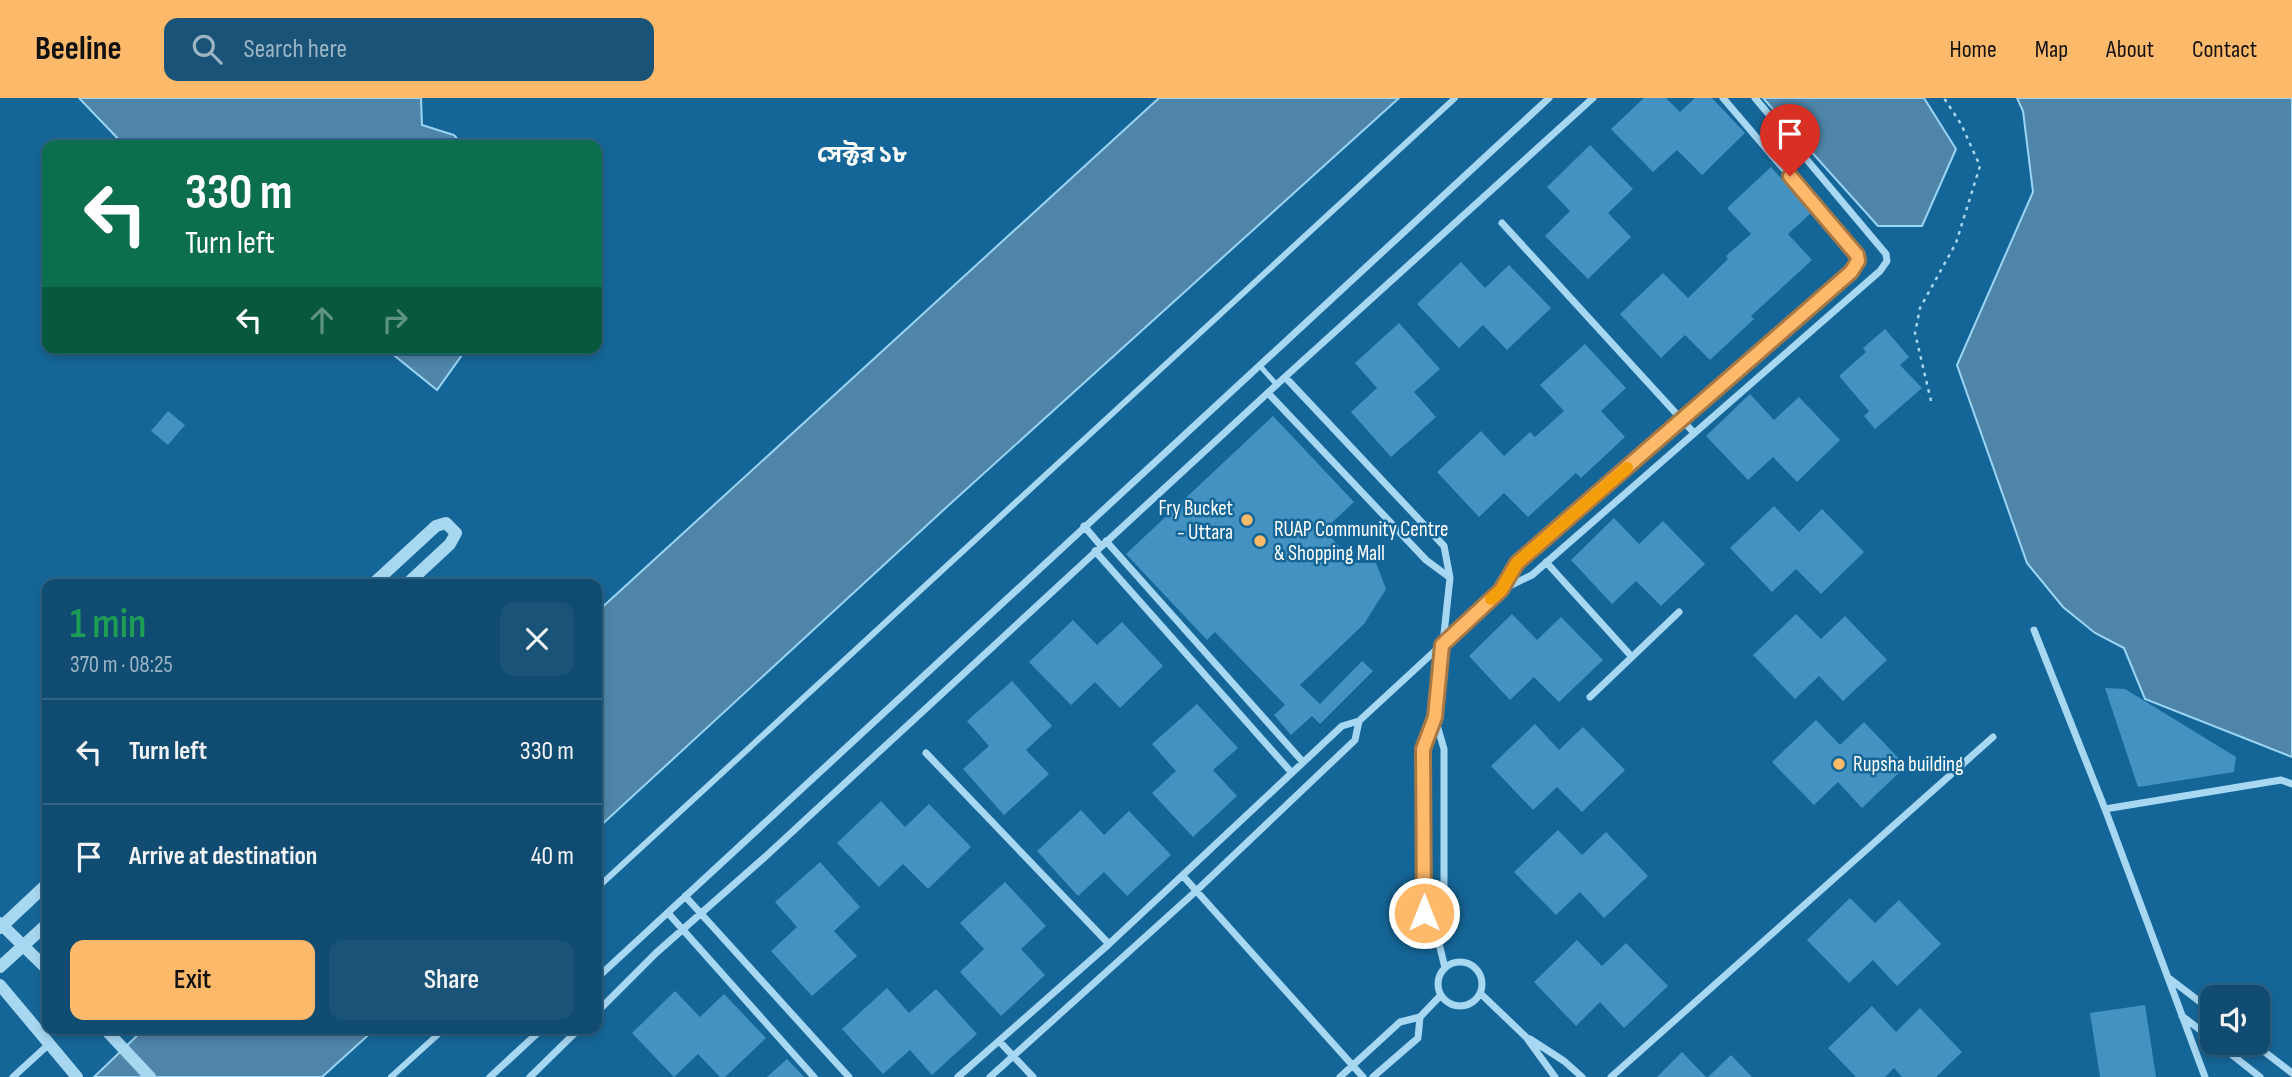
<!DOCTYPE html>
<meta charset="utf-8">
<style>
body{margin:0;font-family:"Sofia Sans Condensed","Noto Sans Bengali",sans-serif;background:#195377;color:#f1f3f6;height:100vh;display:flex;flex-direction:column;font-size:26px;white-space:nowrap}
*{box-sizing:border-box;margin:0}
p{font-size:23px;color:#9cb4c4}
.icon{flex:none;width:38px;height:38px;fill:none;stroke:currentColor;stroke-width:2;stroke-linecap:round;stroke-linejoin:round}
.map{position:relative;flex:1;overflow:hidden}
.sheet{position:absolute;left:42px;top:481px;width:560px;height:455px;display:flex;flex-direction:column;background:#104c72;border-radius:14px;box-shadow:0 4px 10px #0003,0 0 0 2px #306384}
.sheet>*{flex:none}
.guide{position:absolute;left:42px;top:42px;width:560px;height:214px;border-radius:14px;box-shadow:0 4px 10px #0003,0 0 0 2px #306384;background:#0b6e4f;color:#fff;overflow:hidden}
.tools{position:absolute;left:2200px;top:887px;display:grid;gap:14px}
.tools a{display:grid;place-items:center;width:70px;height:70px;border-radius:14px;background:#104c72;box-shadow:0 4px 10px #0003,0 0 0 2px #306384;font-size:35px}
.pin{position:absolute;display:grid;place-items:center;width:60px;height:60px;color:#fff;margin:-72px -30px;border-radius:50% 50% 50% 0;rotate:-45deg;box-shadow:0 0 7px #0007}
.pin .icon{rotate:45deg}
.me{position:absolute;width:77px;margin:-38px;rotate:0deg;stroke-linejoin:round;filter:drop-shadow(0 0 5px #0008)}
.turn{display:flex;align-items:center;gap:24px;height:147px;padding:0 28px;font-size:32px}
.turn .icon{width:91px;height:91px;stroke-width:2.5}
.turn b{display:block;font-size:49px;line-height:60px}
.lanes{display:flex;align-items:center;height:66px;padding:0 28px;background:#0003;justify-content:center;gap:35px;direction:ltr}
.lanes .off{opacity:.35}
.round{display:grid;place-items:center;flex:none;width:74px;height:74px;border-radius:14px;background:#195377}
.headline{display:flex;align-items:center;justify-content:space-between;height:119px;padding:0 28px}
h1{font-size:42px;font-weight:600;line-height:52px;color:#1e9e55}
.cta{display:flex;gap:14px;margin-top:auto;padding:14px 28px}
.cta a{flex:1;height:80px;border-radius:14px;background:#ffb96a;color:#111;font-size:28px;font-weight:600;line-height:80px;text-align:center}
.cta a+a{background:#195377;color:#f1f3f6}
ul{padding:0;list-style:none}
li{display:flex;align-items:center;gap:21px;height:105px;padding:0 28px;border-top:2px solid #306384}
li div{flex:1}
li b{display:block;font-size:26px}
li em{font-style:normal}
header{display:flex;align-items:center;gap:42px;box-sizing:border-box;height:98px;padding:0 35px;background:#ffb96a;color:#111}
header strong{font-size:33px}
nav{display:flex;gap:38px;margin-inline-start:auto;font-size:24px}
.search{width:490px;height:63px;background:#195377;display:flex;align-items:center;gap:18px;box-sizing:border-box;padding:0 24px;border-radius:14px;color:#9cb4c4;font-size:26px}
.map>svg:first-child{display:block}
</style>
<header>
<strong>Beeline</strong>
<div class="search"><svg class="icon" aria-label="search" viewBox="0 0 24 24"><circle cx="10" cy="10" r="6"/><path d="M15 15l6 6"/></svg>Search here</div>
<nav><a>Home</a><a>Map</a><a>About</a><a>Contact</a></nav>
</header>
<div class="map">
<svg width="2292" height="979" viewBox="0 0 2292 979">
<rect width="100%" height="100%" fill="#156698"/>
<!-- water -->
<path fill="#4e85a8" stroke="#9bd5f5" stroke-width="2" d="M79,0H421L422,27L454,37L463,47H124Z
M1159,0H1399L950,406L597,731V514Z
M1763,0H1924L1956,51L1922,128H1878Z
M2017,0H2292V659L2145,601L2124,550L2095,535L2063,509L2027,465L1957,267L2033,94L2023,13Z
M385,250H467L437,292Z
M144,931H375L322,979H94Z"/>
<!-- building -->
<path fill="#4392c1" d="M1644,0H1666L1680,14L1695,0H1712L1745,35L1702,77L1677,52L1653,74L1611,31Z
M1590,47L1633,91L1608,115L1631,139L1588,181L1545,138L1570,113L1547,89Z
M1771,69L1812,114L1788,136L1812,162L1751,218L1754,221L1710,262L1685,237L1661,260L1620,216L1663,175L1688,200L1728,161L1726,158L1751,136L1727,110Z
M1461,164L1485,190L1509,167L1551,210L1507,252L1483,227L1459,250L1417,206Z
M1399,225L1440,271L1414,294L1436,319L1391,359L1351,314L1377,290L1355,265Z
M1885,231L1909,259L1900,267L1922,290L1875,331L1864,318L1869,313L1839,278L1866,254L1863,250Z
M1585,246L1626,290L1601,313L1625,339L1581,380L1576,375L1528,419L1504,395L1479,419L1437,374L1481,333L1504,358L1530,334L1535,339L1564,313L1540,287Z
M1750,296L1774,322L1799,299L1840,342L1797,384L1773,359L1748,382L1706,338Z
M168,313L185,327L168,347L151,333Z
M1273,318L1354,404L1324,432L1355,465H1376L1386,491L1364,526L1300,587L1320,606L1362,563L1373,573L1320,626L1312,618L1291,637L1274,617L1285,607L1215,534L1207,542L1126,456Z
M1774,408L1799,434L1822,411L1864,454L1821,496L1796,471L1772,494L1730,450Z
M1614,420L1639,446L1663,423L1705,466L1661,508L1636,483L1612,506L1571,462Z
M1512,516L1537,542L1561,519L1603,562L1559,604L1534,579L1510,602L1469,558Z
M1796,516L1821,541L1845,518L1887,562L1843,603L1819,578L1795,601L1753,557Z
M1073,522L1097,547L1122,524L1163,568L1120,610L1095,584L1071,607L1029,564Z
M1012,583L1052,628L1026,652L1049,676L1004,717L963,671L989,648L967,623Z
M2105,590L2125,591L2236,659L2234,674L2138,689Z
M1197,606L1238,650L1213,672L1237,698L1193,739L1152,695L1176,673L1152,646Z
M1816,622L1840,647L1864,624L1906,668L1862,710L1838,684L1814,707L1772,664Z
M1535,626L1559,652L1583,629L1625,672L1582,714L1557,689L1533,712L1491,668Z
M881,703L905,729L929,706L971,749L928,791L903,766L879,789L837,745Z
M1081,712L1104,737L1129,713L1171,757L1127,798L1104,774L1078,798L1037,753Z
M1558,732L1582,757L1606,734L1648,778L1604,820L1580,794L1556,817L1514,774Z
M820,764L860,809L834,833L857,858L812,898L771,853L797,829L775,804Z
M1005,784L1046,828L1021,851L1045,877L1001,918L960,874L984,851L960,825Z
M1850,800L1875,825L1899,802L1941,846L1897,888L1873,862L1849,885L1807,842Z
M1577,842L1602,868L1626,845L1668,888L1624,930L1600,904L1576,928L1534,884Z
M887,890L909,915L936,891L977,936L932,977L910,952L883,976L842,931Z
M675,893L700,919L724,896L766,940L725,979H720L698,956L674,979L632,935Z
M2145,907L2156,979H2100L2090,915Z
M1872,908L1896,934L1920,910L1962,954L1936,979H1902L1894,970L1885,979H1856L1828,950Z
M1682,954L1706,979H1657Z
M1731,957L1752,979H1708Z
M787,961L804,979H767Z"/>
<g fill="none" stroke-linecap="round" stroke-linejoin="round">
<!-- path -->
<path stroke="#a8d7f2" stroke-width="2.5" stroke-dasharray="3.5 5" stroke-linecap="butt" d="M1931,303L1915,235L1920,210L1956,145L1980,68L1961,26L1944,0"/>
<!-- service -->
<path stroke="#a8d7f2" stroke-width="5" d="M1260,268L1277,287"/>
<!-- pedestrian -->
<path stroke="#a8d7f2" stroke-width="6" d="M597,790L1455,0
M391,979L444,931"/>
<!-- minor -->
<path stroke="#a8d7f2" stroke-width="7" d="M1502,125L1694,335
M1285,279L1444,448L1450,480L1435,619L1423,651L1425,815L1437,837L1445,870
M1268,295L1426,462L1449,479
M1084,428L1101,448
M1106,443L1303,664
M1095,453L1292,675
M1546,464L1632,559
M1501,492L1532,477L1880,173L1887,163L1886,156L1755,0
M2034,532L2105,711L2205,979
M1590,599L1679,514
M1435,620L1444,651V816L1437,837
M926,655L1109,846
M2105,711L2281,682L2292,686
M1183,778L1363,979
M685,798L849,979
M668,815L814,979
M1438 886a22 22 0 1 1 44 0a22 22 0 1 1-44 0Z
M597,880L1549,0
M2170,881L2212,913
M1480,895L1526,939L1555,979
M597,914L656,855L765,759L1285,279L1593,0
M2182,918L2212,941
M1530,941L1564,963L1582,979
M999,943L1033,979
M2217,945L2260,979
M2253,945L2292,975
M13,979L48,947
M490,979L542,931
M530,979L579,931
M958,979L1109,846L1342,628L1359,623L1501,492L1517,465L1851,174L1858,163L1857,157L1723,0
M990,979L1195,794L1355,642L1359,623
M1340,979L1400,924L1420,919L1441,897
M1373,979L1418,940L1420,919
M1611,979L1993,639"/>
<!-- tertiary -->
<path stroke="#a8d7f2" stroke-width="12" d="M373,486L436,428L446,425L456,435L450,446L407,486
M0,825L47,871
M0,830L47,786
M0,869L47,826
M0,887L77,979
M105,931L150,979"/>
</g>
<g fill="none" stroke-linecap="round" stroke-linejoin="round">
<defs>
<path id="route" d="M1424,815L1423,651L1435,619L1442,547L1501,492L1517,465L1851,174L1858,163L1857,157L1790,78"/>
</defs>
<!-- route casing -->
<use href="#route" stroke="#a67845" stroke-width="18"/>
<!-- route -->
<use href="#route" stroke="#ffb96a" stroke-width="12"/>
<!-- slow -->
<path stroke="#f59e0b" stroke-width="12" d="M1491,501L1501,492L1517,465L1627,370"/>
</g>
<!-- markers -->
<g fill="#ffb96a" stroke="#156698" stroke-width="2.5">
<circle cx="1247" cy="422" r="7"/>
<circle cx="1260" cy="443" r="7"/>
<circle cx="1839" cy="666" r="7"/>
</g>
<g text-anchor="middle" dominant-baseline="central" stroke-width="5" stroke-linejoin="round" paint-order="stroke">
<!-- poi labels -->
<g font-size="21" fill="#fff" stroke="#156698" text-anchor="start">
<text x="1233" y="410" text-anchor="end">Fry Bucket<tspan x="1233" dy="24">- Uttara</tspan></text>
<text x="1274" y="431">RUAP Community Centre<tspan x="1274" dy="24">&amp; Shopping Mall</tspan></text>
<text x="1853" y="666">Rupsha building</text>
</g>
<!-- quarter labels -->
<g font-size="24" font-weight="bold" fill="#fff" stroke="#156698">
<text x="862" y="56">সেক্টর ১৮</text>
</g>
</g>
</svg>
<div class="tools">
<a><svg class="icon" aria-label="sound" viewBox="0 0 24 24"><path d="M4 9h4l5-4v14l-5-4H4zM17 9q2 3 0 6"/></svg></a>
</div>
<div class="pin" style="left:1790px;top:78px;background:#d93025"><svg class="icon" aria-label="arrive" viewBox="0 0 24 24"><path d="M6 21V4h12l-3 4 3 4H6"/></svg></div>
<svg class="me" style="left:1424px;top:815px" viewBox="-20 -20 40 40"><circle r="17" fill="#ffb96a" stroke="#fff" stroke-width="3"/><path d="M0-11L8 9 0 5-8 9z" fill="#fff"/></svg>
<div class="guide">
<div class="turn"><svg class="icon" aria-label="left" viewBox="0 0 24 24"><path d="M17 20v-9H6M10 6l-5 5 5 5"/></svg><div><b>330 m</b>Turn left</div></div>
<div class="lanes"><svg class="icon" aria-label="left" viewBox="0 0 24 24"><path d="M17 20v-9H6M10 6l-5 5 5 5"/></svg><svg class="icon off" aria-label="ahead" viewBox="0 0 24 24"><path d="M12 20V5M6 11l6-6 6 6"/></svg><svg class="icon off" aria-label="right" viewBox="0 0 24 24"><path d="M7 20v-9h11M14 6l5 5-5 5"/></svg></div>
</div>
<section class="sheet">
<div class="headline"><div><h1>1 min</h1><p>370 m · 08:25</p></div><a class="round"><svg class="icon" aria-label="close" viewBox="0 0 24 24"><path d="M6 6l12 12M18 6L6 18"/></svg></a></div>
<ul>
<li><svg class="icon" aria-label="left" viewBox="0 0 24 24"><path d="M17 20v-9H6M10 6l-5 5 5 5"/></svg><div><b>Turn left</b></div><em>330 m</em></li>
<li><svg class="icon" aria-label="arrive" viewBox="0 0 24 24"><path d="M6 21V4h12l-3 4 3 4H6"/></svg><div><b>Arrive at destination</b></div><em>40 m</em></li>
</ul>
<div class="cta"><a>Exit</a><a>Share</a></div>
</section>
</div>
